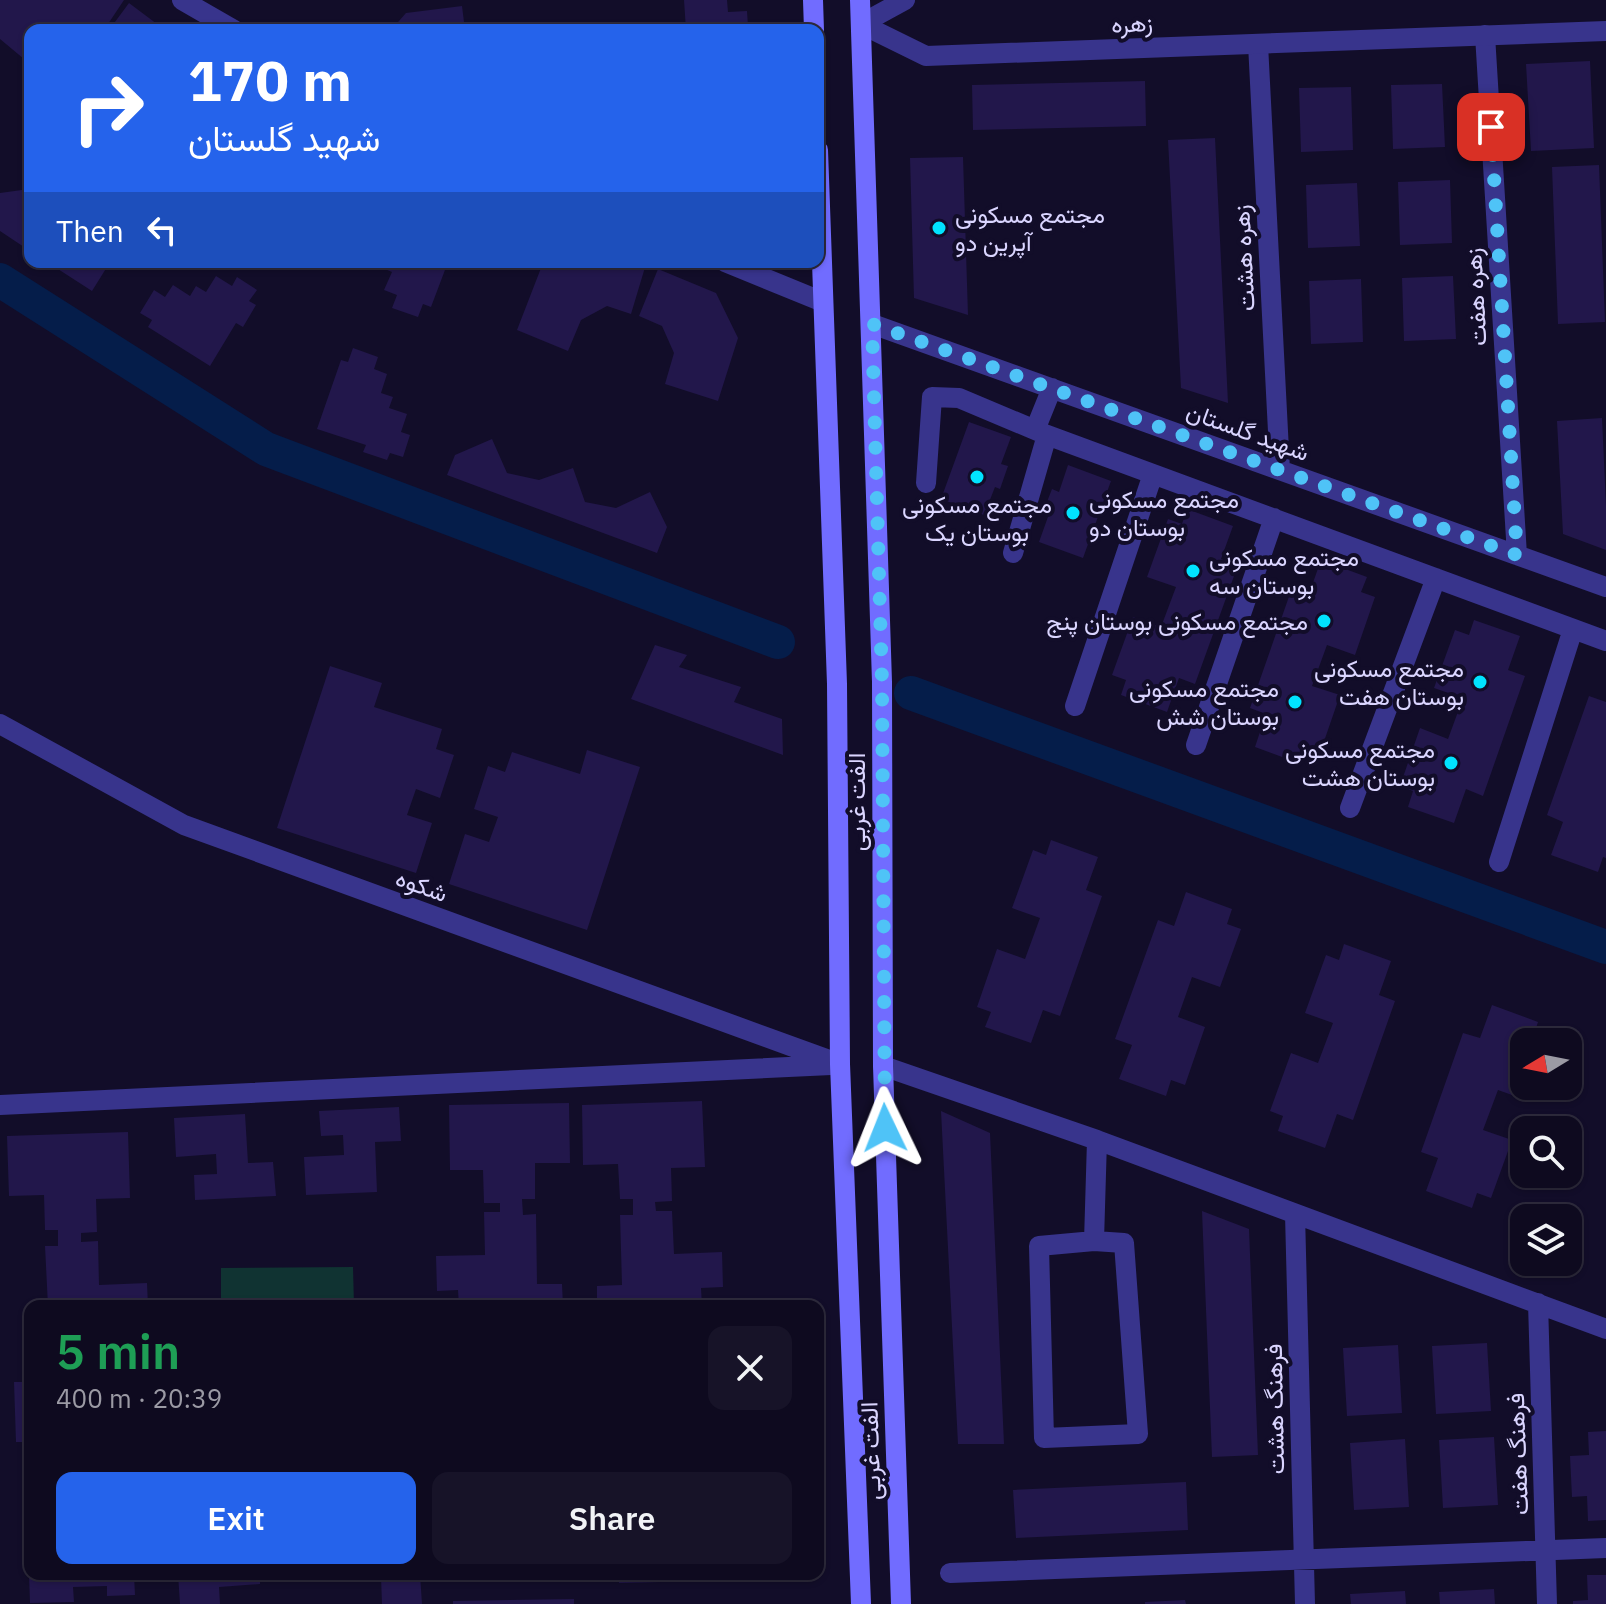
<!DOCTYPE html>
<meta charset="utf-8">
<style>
body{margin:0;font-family:"IBM Plex Sans",Vazirmatn,sans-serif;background:#171328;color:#f1f3f6;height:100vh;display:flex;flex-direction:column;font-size:30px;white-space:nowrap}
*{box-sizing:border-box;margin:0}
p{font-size:26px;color:#9b9aa4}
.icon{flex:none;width:44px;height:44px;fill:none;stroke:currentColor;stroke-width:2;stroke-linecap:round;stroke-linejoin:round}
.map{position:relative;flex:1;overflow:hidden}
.sheet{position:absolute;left:24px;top:1300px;width:800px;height:280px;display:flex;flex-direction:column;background:#0e0a1f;border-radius:16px;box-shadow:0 2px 6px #0004,0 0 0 2px #2e2b3d}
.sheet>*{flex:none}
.top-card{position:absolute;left:24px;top:24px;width:800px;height:244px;border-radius:16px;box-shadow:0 2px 6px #0004,0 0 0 2px #2e2b3d;background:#2563eb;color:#fff;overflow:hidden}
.needle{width:52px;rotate:260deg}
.tools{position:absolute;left:1510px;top:1028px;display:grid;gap:16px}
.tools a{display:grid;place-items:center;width:72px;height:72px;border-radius:16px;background:#0e0a1f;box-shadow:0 2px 6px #0004,0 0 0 2px #2e2b3d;font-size:40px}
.pin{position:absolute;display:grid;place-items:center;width:68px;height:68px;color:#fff;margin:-34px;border-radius:16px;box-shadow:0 4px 12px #0006}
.me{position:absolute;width:88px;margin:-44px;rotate:358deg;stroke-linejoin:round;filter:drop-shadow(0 0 6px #0008)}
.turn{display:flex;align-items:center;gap:28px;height:168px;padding:0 32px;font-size:36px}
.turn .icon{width:104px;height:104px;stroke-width:2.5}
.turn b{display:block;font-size:56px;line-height:68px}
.then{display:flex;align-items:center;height:76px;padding:0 32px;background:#0003;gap:16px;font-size:30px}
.round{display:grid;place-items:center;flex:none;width:84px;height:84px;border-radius:16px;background:#171328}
.overview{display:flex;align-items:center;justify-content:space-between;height:136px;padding:0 32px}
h1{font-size:48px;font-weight:600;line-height:60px;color:#1e9e55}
.button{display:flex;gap:16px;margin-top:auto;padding:16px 32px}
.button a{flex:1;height:92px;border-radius:16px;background:#2563eb;color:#fff;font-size:32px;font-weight:600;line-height:92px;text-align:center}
.button a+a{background:#171328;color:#f1f3f6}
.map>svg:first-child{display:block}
</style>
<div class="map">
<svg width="1606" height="1604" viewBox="0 0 1606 1604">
<rect width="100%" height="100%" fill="#120d29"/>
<!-- green -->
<path fill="#103332" d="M353,1267L354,1306H221V1268Z"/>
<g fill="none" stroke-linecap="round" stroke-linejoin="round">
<!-- canal -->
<path stroke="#051d4a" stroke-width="34" d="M0,280L266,449L778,642
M911,693L1606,947"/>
</g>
<!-- building -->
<path fill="#22174b" d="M0,0H124L104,30H30V52L24,59L0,39Z
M684,0H727L728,12L747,11L748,26L758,25L759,30H686Z
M129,3L165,30H109Z
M462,6L465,30H391L406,13Z
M1590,61L1594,148L1531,151L1526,64Z
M1145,81L1146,126L973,130L972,85Z
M1442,84L1445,147L1393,149L1391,85Z
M1351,87L1353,150L1301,152L1299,88Z
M1215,138L1228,403L1181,388L1168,140Z
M963,157L968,315L914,298L910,158Z
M1599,165L1605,322L1558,324L1552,167Z
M1450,180L1452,243L1400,245L1398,182Z
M1357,183L1360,246L1308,248L1306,185Z
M29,189L30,202V251L0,231V193Z
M47,262H106L107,267L92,291Z
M382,262H448L431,307L423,304L418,317L392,308L397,295L384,290L392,272L380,267Z
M553,262H638L646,264L631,314L607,306L581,320L568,351L517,330L541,268Z
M658,269L716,293L738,338L718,401L665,384L674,353L662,326L639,316Z
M216,276L232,286L237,277L257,290L249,301L256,305L243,327L236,323L210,366L148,327L152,320L140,313L154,290L165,297L173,285L190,296L196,286L206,292Z
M1453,276L1456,339L1404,341L1402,278Z
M1361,279L1363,342L1311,344L1309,281Z
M353,348L378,357L374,369L387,374L381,393L393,397L389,408L407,414L401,432L410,435L403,457L390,453L387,460L363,452L366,445L317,429L341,360L348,362Z
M1602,418L1606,506V550L1563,534L1557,421Z
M969,422L1011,437L1001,464L1008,466L1000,489L995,487L984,515L941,499Z
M492,439L507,473L539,480L573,468L585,502L616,508L650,492L667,527L657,553L447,475L455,455Z
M1068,465L1111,481L1083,558L1039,542L1049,514L1043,512L1052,489L1059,492Z
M1187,509L1233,526L1221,559L1238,565L1195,684L1179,678L1167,712L1121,695L1126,680L1112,675L1133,617L1161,627L1176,587L1147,577L1168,519L1182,524Z
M1321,560L1367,577L1361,592L1375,597L1355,655L1327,645L1312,686L1340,695L1320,753L1306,749L1301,764L1255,747L1266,714L1250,708L1292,588L1309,594Z
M1474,620L1520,636L1508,670L1525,676L1483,796L1466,789L1454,823L1408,807L1413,791L1400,786L1420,728L1448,739L1463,698L1434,688L1455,630L1469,635Z
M655,645L687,655L679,667L741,687L734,702L782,719L783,755L631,699Z
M330,666L382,683L374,707L442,729L436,749L454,755L440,798L416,789L407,815L432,823L416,873L277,828Z
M1589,696L1606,702V858L1603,857L1598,872L1551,855L1563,822L1547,815Z
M587,750L640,767L587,930L449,884L465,834L489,842L498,817L474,809L488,766L505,772L512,752L580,774Z
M1051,840L1098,857L1086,890L1102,896L1060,1016L1043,1010L1031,1043L985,1027L991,1012L977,1007L997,949L1025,959L1040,918L1012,908L1033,850L1046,855Z
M1186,892L1232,909L1227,924L1241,929L1220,987L1192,977L1178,1017L1205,1027L1185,1085L1171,1080L1166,1096L1119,1079L1132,1045L1115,1039L1158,920L1174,926Z
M1344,944L1391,961L1379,995L1395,1001L1353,1120L1337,1114L1325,1148L1278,1131L1283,1116L1270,1111L1291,1053L1318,1063L1333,1023L1305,1013L1326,955L1339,960Z
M1492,1005L1538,1022L1533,1037L1546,1042H1524V1086H1531L1526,1100L1498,1090L1483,1130L1512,1140L1491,1198L1477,1193L1472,1208L1426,1191L1438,1158L1421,1152L1463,1033L1480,1038Z
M702,1101L705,1167L671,1168L672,1201L655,1202L656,1211H672L674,1254L722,1252L723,1287L701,1288L702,1306H597V1286L622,1285L620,1215H633V1199H620L618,1164L583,1165L582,1105Z
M569,1103L570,1163H535V1199H522L523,1215L536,1214L537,1284H562L563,1306H459L458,1290L437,1291L436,1256L485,1255L484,1212H500V1203H484L483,1170H450L449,1105Z
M399,1107L401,1141L375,1142L377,1192L306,1195L304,1157L344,1155L343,1135L321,1136L319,1111Z
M941,1111L990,1133L1004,1444H958Z
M245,1114L248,1163L273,1162L276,1196L195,1200L194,1175L217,1174L216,1154L176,1157L174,1118Z
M128,1132L130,1198L96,1199L97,1232L81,1233V1242L98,1241L99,1285L147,1283L148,1306H48L45,1246H58V1230H45L44,1195L9,1196L7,1136Z
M1202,1211L1249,1229L1258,1455L1212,1457Z
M22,1316H30V1357H23Z
M1487,1343L1491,1411L1436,1414L1432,1346Z
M1398,1345L1402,1413L1347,1416L1343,1348Z
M14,1382H30V1442H16Z
M1606,1431V1520L1588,1521L1587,1496L1572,1497L1570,1456L1589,1455L1588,1432Z
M1494,1437L1498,1505L1443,1508L1439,1440Z
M1405,1439L1409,1507L1354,1510L1350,1443Z
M1186,1482L1188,1530L1016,1538L1013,1490Z
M29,1574H134L135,1595L107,1596V1586L73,1587L74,1602L30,1603Z
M178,1574H260V1584L219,1587L220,1604H180Z
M339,1574H420L422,1604H382L381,1577L339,1579Z
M619,1574H662V1582L619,1583Z
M1587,1575H1606V1604H1573V1601L1588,1600Z
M1494,1589L1495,1604H1440L1439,1592Z
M1405,1591L1406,1604H1351L1350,1594Z
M574,1599V1604H453V1601Z
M1185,1600L1186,1604H1145V1602Z"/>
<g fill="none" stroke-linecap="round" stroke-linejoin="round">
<!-- minor -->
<path stroke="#38348c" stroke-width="20" d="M182,0L234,30
M1485,35L1517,555
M1258,44L1280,470
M725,262L823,302
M872,324L1606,587
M1035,430L1052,388
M926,483L932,397L959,398L1047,435L1606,641
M1013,553L1047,435
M1075,706L1153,474
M0,724L184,825L840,1064
M1196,745L1274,518
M1350,808L1436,578
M1499,862L1573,629
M883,1066L1097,1140L1606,1329
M0,1105L831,1065
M1295,1214L1305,1604
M1094,1241L1124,1243L1138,1434L1044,1438L1039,1246Z
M1094,1241L1097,1140
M1538,1303L1547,1604
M950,1573L1606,1548"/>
<!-- tertiary -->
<path stroke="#38348c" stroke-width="20" d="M861,24L926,56L1606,31
M861,24L905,0"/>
<!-- secondary -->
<path stroke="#716cff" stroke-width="20" d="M813,0L814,30
M860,0L882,682L883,1066L901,1604
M818,150L837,684L840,1064L861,1604"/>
</g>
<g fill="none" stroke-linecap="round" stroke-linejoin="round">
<!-- route -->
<path stroke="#4fc3f7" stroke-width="14" stroke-dasharray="0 25.2" d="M885,1128L882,682L872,324L1517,555L1491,127"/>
</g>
<!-- markers -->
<g fill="#01e3ff" stroke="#120d29" stroke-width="3">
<circle cx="939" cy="228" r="8"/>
<circle cx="977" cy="477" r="8"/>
<circle cx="1073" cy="513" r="8"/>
<circle cx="1193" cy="571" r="8"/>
<circle cx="1324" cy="621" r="8"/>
<circle cx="1480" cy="682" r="8"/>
<circle cx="1295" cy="702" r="8"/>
<circle cx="1451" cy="763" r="8"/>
</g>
<g text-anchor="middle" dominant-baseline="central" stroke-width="8" stroke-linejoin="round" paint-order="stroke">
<!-- street labels -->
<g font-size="24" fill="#dad5ff" stroke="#120d29">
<text transform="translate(1132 23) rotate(-2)">زهره</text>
<text transform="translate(1243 258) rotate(-93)">زهره هشت</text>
<text transform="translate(1475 297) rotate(-93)">زهره هفت</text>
<text transform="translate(1248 431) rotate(20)">شهید گلستان</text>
<text transform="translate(856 802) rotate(-90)">الفت غربی</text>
<text transform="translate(422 885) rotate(20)">شکوه</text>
<text transform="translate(1274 1409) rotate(-91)">فرهنگ هشت</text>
<text transform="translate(870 1451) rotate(-92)">الفت غربی</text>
<text transform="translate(1517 1454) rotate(-92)">فرهنگ هفت</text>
</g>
<!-- poi labels -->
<g font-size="24" fill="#dad5ff" stroke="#120d29" text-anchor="end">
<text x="955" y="214" text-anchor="start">مجتمع مسکونی<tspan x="955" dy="28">آپرین دو</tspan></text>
<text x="1089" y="499" text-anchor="start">مجتمع مسکونی<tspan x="1089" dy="28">بوستان دو</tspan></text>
<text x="977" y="504" text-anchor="middle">مجتمع مسکونی<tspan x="977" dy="28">بوستان یک</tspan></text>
<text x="1209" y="557" text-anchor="start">مجتمع مسکونی<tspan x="1209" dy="28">بوستان سه</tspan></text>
<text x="1308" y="621">مجتمع مسکونی بوستان پنج</text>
<text x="1464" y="668">مجتمع مسکونی<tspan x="1464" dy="28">بوستان هفت</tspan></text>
<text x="1279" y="688">مجتمع مسکونی<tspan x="1279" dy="28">بوستان شش</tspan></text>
<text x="1435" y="749">مجتمع مسکونی<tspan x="1435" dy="28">بوستان هشت</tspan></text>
</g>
</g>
</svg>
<div class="tools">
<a><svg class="needle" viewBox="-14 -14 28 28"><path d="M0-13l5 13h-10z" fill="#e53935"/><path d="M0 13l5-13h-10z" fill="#9b9aa4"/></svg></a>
<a><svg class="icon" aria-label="search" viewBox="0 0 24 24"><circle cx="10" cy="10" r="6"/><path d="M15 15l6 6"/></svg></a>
<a><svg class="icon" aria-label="layers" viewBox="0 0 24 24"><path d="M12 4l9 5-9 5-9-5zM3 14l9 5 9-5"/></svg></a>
</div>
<div class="pin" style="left:1491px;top:127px;background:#d93025"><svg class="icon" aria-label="arrive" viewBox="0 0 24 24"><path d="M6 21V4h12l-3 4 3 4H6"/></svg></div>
<svg class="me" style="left:885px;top:1128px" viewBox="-20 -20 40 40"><path d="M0-17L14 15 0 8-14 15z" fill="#4fc3f7" stroke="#fff" stroke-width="4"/></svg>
<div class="top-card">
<div class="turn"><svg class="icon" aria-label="right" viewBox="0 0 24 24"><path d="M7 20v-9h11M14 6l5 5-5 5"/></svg><div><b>170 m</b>شهید گلستان</div></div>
<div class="then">Then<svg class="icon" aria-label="left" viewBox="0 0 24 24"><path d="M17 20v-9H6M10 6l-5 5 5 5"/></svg></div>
</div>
<section class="sheet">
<div class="overview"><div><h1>5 min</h1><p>400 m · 20:39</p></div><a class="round"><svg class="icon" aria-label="close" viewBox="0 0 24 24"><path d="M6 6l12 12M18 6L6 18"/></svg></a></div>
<div class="button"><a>Exit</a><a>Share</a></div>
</section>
</div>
